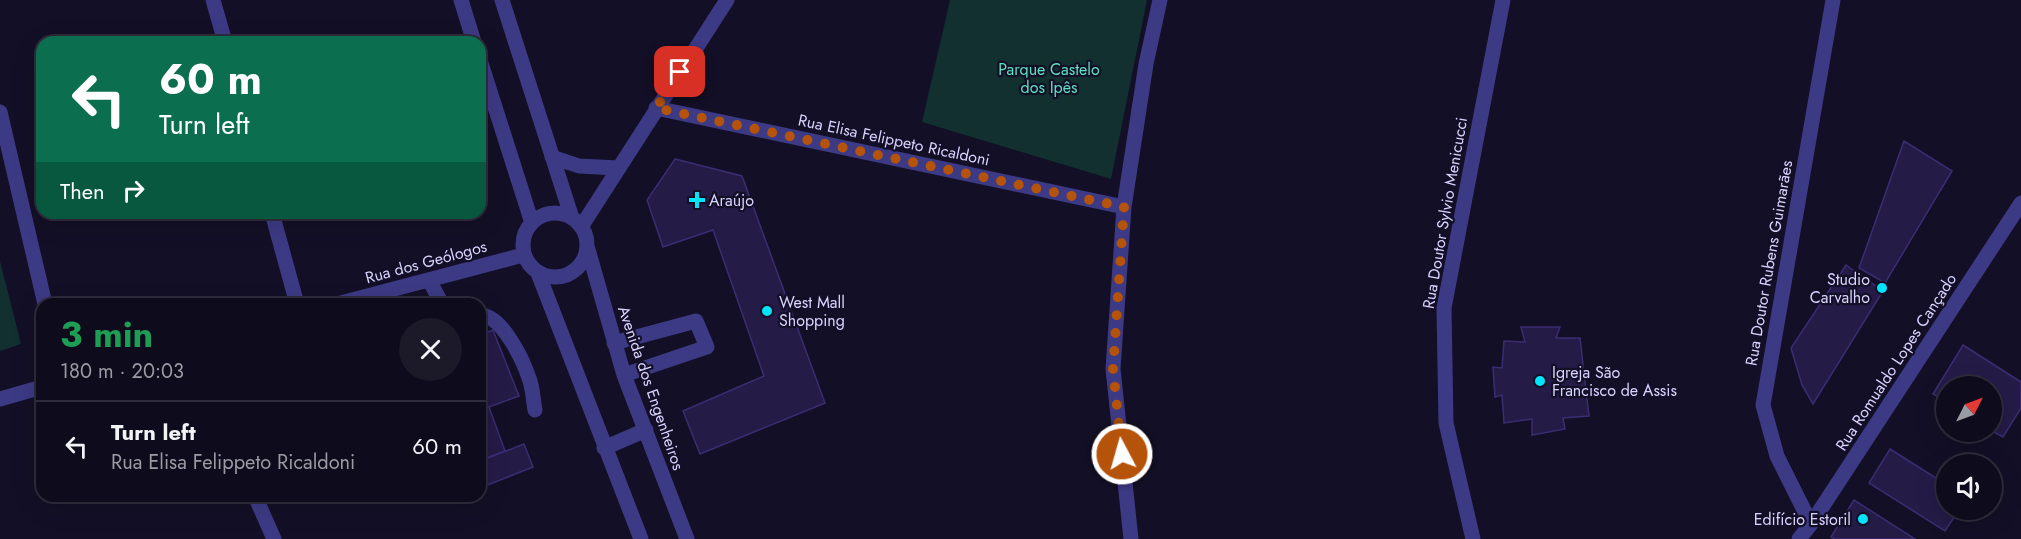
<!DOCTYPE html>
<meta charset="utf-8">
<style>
body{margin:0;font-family:Jost,sans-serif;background:#1c1929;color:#f1f3f6;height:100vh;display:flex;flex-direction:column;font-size:22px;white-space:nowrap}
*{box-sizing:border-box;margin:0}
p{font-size:20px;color:#9b9ba3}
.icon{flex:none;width:33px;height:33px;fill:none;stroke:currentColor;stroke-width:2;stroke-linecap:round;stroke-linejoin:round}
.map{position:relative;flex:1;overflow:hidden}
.details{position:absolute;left:36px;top:298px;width:450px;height:204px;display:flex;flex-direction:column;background:#0e0b1c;border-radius:18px;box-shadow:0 6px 24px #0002,0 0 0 2px #2e2b3b}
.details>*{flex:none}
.guide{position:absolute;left:36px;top:36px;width:450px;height:183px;border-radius:18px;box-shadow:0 6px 24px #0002,0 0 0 2px #2e2b3b;background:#0b6e4f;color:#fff;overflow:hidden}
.needle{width:39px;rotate:48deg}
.tools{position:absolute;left:1936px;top:376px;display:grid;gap:12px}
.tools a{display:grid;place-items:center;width:66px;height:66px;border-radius:50%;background:#0e0b1c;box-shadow:0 6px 24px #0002,0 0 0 2px #2e2b3b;font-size:30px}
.pin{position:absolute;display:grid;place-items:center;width:51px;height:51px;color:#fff;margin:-26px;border-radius:12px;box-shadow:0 3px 9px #0006}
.me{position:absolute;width:66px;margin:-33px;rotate:354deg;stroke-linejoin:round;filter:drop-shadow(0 0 4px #0008)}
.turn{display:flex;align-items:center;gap:21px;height:126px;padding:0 24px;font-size:27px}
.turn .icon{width:78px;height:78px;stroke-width:2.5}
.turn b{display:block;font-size:42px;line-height:51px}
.then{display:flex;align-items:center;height:57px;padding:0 24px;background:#0003;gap:12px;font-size:22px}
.round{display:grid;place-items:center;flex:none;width:63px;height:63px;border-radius:32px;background:#1c1929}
.head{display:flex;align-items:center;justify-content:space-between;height:102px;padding:0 24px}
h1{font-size:36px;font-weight:700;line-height:45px;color:#1e9e55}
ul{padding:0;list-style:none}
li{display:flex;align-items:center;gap:18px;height:90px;padding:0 24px;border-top:2px solid #2e2b3b}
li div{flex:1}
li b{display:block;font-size:22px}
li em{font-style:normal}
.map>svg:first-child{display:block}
</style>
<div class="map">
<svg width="2021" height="539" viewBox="0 0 2021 539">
<rect width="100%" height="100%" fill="#130f26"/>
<!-- green -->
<path fill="#12302f" d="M950,0H1147L1111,179L922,122Z
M0,261L21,344L0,351Z"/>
<!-- building -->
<path fill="#241b47" stroke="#3b2d73" stroke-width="1.5" d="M1904,141L1952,171L1885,283L1859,268Z
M675,159L742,176L825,403L700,454L683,411L764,376L713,230L663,247L647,200Z
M1846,265L1883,291L1813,404L1802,385L1791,348Z
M1521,327H1560L1556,338H1580L1589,416L1563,418L1565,429L1532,435V419L1504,423L1502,395L1495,397L1493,367L1502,368L1504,341L1525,342Z
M493,330L519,396L489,407L505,451L481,460L480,335Z
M1963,345L2021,382V408L2003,437L1992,431V387H1947V402L1933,394Z
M524,444L533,467L480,488V461Z
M1890,449L1947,485V510H1959L1945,531L1869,483Z
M1854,500L1915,539H1835L1831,537Z"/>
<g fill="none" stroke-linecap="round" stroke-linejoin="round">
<!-- minor -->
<path stroke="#3d3a85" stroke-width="15" d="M213,0L225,42
M461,0L474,42
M502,0L572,218
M480,60L532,223
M656,108L1124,207
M0,112L45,304
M552,157L579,166L618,168
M523 245a32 32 0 1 1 64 0a32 32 0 1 1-64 0Z
M272,213L297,304
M581,227L727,0
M587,246L624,375L687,539
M538,273L641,539
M429,280L442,304
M337,304L523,255
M480,315C502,315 523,360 529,378C533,388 533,400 535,410
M614,343L696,321L707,347L624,375
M0,399L42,387
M604,448L646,430
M255,496L274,539
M1811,524L1777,456L1763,405L1833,0
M1131,539L1113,369L1124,207L1146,64L1160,0
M1473,539L1446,423L1444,308L1503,0
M1799,539L1811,524L2021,203"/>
</g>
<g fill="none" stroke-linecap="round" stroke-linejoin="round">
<!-- route -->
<path stroke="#b45309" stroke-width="10" stroke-dasharray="0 18" d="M680,72L656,108L1124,207L1113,369L1122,454"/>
</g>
<!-- markers -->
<g fill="#00e5ff" stroke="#130f26" stroke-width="2">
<path d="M694 191h6v6h6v6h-6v6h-6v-6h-6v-6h6z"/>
<circle cx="1882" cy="288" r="6"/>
<circle cx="767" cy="311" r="6"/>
<circle cx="1540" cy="381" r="6"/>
<circle cx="1863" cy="519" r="6"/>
</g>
<g text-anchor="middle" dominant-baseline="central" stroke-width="4.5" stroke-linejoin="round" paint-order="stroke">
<!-- park labels -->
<g font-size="16" fill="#5fe0c0" stroke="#130f26">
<text x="1049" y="69">Parque Castelo<tspan x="1049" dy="18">dos Ipês</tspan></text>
</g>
<!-- street labels -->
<g font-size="16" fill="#d9d4ff" stroke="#130f26">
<text transform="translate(894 140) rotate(12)">Rua Elisa Felippeto Ricaldoni</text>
<text transform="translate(1445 213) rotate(-80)">Rua Doutor Sylvio Menicucci</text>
<text transform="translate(426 262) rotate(-15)">Rua dos Geólogos</text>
<text transform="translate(1769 263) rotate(-80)">Rua Doutor Rubens Guimarães</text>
<text transform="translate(1896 362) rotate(-57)">Rua Romualdo Lopes Cançado</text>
<text transform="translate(651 388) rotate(71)">Avenida dos Engenheiros</text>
</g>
<!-- poi labels -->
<g font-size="16" fill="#d9d4ff" stroke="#130f26" text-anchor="start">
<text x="709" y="200">Araújo</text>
<text x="1870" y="279" text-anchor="end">Studio<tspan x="1870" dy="18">Carvalho</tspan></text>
<text x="779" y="302">West Mall<tspan x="779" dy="18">Shopping</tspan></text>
<text x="1552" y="372">Igreja São<tspan x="1552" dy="18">Francisco de Assis</tspan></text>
<text x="1851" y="519" text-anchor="end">Edifício Estoril</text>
</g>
</g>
</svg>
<div class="tools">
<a><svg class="needle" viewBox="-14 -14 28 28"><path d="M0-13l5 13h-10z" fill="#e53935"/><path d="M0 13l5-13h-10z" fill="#9b9ba3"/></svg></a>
<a><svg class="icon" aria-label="sound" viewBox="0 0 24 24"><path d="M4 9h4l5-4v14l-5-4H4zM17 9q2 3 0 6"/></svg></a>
</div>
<div class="pin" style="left:680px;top:72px;background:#d93025"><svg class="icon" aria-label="arrive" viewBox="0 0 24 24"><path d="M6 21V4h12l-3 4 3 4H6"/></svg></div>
<svg class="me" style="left:1122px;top:454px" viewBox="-20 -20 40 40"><circle r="17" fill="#b45309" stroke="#fff" stroke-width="3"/><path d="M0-11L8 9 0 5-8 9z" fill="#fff"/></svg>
<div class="guide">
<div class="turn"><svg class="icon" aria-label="left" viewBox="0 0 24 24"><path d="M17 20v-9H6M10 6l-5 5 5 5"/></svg><div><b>60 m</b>Turn left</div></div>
<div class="then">Then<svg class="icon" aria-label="right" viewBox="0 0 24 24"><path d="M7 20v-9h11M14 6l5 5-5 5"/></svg></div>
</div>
<section class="details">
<div class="head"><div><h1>3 min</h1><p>180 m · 20:03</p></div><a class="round"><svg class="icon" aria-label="close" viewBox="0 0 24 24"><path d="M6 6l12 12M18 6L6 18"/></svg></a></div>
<ul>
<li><svg class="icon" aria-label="left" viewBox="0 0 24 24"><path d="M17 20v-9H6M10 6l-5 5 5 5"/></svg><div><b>Turn left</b><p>Rua Elisa Felippeto Ricaldoni</p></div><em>60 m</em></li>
</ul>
</section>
</div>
